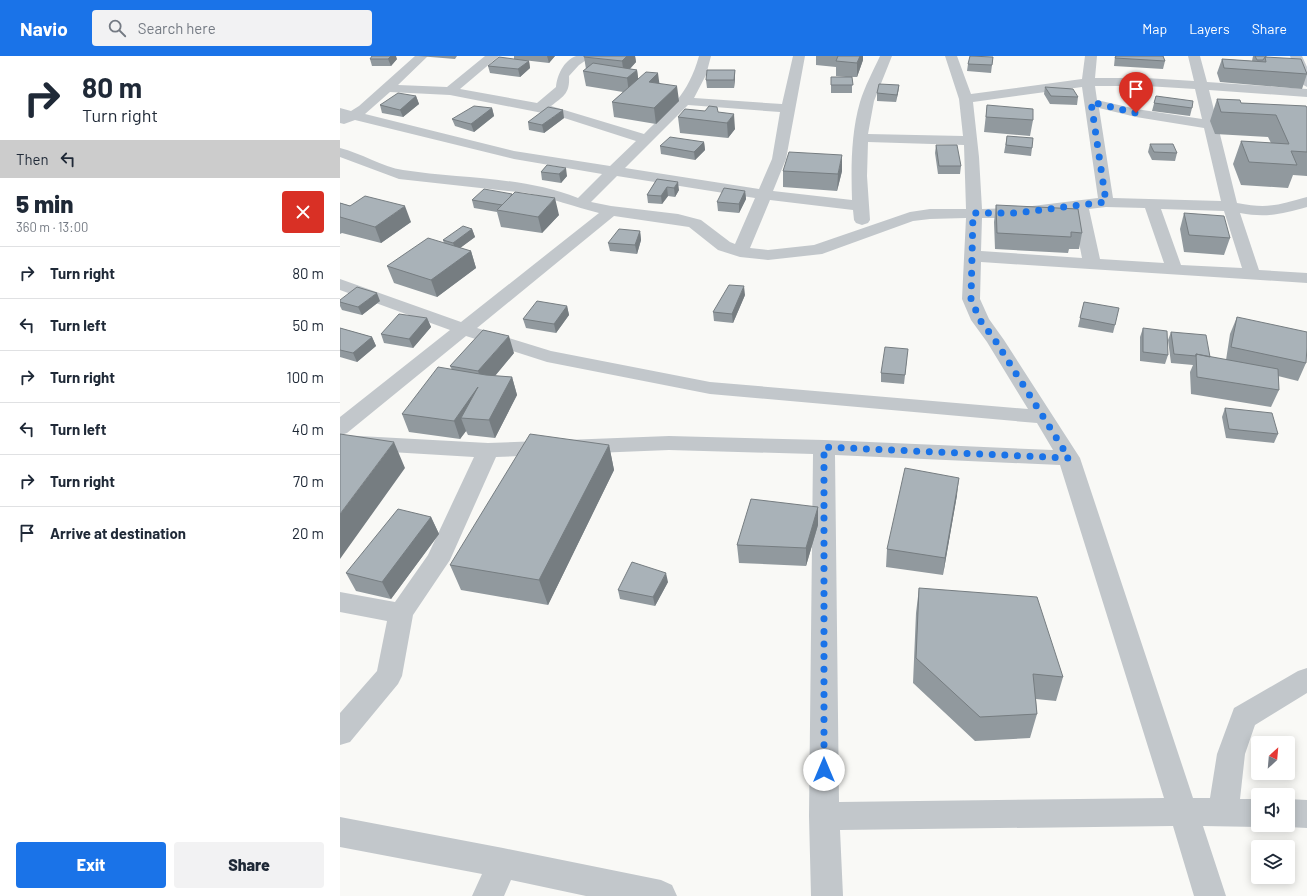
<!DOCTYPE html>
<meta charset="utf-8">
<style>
body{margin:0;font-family:Barlow,sans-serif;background:#f2f2f3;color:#1f2937;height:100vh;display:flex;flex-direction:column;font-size:15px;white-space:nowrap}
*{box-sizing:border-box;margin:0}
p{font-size:13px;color:#747a83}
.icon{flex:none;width:22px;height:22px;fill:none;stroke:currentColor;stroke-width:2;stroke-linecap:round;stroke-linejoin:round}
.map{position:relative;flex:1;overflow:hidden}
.details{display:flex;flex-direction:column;background:#fff;width:340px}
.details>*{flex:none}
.top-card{background:#fff;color:#1f2937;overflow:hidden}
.needle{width:26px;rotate:26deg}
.tools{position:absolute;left:911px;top:680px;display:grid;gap:8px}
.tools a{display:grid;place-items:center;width:44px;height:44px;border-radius:4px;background:#fff;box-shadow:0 2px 10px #0003;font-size:20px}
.pin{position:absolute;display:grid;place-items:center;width:34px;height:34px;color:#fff;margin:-41px -17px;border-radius:50% 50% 50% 0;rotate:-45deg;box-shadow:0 0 4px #0007}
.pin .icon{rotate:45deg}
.me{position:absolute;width:44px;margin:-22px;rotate:0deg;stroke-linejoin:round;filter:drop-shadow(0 0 3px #0008)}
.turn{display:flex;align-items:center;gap:14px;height:84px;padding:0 16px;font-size:18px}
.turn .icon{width:52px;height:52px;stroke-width:2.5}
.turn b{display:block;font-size:28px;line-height:34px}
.then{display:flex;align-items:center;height:38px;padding:0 16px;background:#0003;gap:8px;font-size:15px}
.round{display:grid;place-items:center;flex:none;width:42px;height:42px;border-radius:4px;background:#f2f2f3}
.head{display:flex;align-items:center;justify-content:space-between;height:68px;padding:0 16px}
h1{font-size:24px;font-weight:800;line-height:30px}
.primary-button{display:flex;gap:8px;margin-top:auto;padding:8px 16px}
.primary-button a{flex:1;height:46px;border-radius:4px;background:#1a73e8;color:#fff;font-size:16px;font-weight:800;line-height:46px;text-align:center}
.primary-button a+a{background:#f2f2f3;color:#1f2937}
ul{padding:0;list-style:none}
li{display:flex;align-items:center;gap:12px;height:52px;padding:0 16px;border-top:1px solid #e0e1e3}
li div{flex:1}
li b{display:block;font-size:15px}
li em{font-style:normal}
header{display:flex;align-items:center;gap:24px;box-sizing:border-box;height:56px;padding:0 20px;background:#1a73e8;color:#fff}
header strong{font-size:19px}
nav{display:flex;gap:22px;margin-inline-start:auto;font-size:14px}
.search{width:280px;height:36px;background:#f2f2f3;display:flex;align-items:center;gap:10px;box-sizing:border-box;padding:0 14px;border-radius:4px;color:#747a83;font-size:15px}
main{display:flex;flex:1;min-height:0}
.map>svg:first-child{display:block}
</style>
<header>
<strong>Navio</strong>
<div class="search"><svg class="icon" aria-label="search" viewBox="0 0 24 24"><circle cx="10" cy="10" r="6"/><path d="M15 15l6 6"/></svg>Search here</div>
<nav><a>Map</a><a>Layers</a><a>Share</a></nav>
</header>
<main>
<section class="details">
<div class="top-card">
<div class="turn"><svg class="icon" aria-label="right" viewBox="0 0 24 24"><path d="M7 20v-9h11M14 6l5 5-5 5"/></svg><div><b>80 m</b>Turn right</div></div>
<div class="then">Then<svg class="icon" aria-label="left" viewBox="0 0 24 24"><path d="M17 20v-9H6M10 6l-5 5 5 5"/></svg></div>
</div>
<div class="head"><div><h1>5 min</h1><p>360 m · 13:00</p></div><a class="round" style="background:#d93025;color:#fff"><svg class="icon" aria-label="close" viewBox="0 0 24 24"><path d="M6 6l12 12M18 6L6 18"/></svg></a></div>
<ul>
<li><svg class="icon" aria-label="right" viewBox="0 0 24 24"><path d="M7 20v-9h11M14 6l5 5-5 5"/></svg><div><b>Turn right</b></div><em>80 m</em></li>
<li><svg class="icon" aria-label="left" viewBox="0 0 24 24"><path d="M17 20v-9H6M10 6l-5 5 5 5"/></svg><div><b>Turn left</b></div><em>50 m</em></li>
<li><svg class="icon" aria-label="right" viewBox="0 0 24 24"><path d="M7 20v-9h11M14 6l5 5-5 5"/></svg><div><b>Turn right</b></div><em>100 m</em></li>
<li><svg class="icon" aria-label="left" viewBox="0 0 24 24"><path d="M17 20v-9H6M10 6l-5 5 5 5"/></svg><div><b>Turn left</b></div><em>40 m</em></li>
<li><svg class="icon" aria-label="right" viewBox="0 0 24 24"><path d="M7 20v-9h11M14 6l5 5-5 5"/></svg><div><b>Turn right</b></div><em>70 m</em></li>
<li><svg class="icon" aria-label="arrive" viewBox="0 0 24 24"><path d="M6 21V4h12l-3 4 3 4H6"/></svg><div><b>Arrive at destination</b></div><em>20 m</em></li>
</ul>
<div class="primary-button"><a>Exit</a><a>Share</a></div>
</section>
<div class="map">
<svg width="967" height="840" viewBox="0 0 967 840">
<rect width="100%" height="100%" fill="#f9f9f6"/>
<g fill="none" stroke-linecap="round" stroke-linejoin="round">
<!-- minor -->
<path fill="#c2c7cb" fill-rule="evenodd" d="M75,0H88L58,29L107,31L145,0H159L120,33L197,47L216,31C217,20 223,5 236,0C241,0 247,0 252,0L239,9L229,20C230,37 224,40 211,50L304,78C331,51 348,39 359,0H371L366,19L354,42L442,48L453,0H465L446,103L433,135L512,144C511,112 511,77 520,46C525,30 533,15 540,0H552L534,45L528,78L623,80L619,43L605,0H617L631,38L742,23L745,0H757L755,22H806L854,25L848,0H860L867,26L967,33V41L869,34L897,147C928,153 938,149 967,141V151C942,158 926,162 900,157L919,214L967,217V227L641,206L640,243L649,263L664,284L740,402L853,742H870L877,698L894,652L958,615L967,612V637L915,669L905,698L900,743H918V769H924L918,771L863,770L886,840H854L833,770L500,774L503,840H471L469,760L473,398L329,394L156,401L110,504L73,559L62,620L58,628L10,686L0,689V657L37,615L47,565L0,556V536L55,546L88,499L134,401L0,393V361L110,274L0,234V223L121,266L259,157C234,151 212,142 187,137L59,123L0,101V92C21,97 42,111 63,114C121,123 182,120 238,142L262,118L174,103L15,64L4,68L0,67V52L11,55L19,50ZM755,30H806L855,33L862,63L796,53L757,44ZM742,31L758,142L675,152L642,153L639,101L633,46ZM50,36L110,39L218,60L296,85L270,110L174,95L25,58ZM348,49L440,56L432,103L419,133L285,112ZM759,52L796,61L864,72L881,145L773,142ZM528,86L624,89L626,153H590L570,156L474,189L428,194L410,192L430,144L513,154L514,164L516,167L522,169L528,167L530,164L527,120ZM277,120L415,142L395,188L390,186L361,164L338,158L271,150L251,146ZM766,151L805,152L824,207L760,203L749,153ZM821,153L884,155L902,212L841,209ZM733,155L742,202L641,195L642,162H675ZM274,160L349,171L378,194L400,201L428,204L482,198L573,165L590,163L626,162L622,243L631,264L647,286L688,353L370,326L211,295L137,272ZM126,280L207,306L370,338L697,367L713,394L484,384L329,380L148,387L1,379L7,377ZM495,399L720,409L824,742L499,746Z
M950,0H962L967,11V31L960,27Z
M948,743L967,744V772L948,771L942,769H948Z
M0,761L163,792L321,824L332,829L337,840H246L171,824L164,840H132L142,818L0,791Z"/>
</g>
<!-- wall -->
<path fill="#91999e" d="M78,0H117L115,3Z
M174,0H215L209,7L183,4L189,5L190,12L180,21L150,17L148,10L174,3Z
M244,0H295L296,6L290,13L297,14L298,22L320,27L339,45L316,68L274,61L272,46L283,36L246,30L243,15L246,13L244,1Z
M476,0H523V4L517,21H512V37H491V21H506L496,20V11L476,9Z
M775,0H823L825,5L823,13L774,10Z
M913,0H926V1L967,18L962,33L880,26L877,17L882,3L912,5Z
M653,1L651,17L627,15L628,8Z
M30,3H57L51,10H32Z
M395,14V22L394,32H367L366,24Z
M559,29L558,37L556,46L537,45V37Z
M705,31L738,41L737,49L710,48L704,38Z
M76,40L79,48L63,61L42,57L40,49Z
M816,40L852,52L850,60L812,55Z
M877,43L901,47L967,52V120L953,119L948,132L901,129L893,108L901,85L931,87L928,81L875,78L870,65Z
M647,49L693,64L690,80L644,76Z
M152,52L154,60L134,76L115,70L112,63Z
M365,55L378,56L395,73L388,82L340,77L338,61Z
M224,62L204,77L189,74L188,66Z
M667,80L692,92L691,100L664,97Z
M364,86L365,94L355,104L321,98L320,90Z
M810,88L837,97L835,105L812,104L808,96Z
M596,89L621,110L620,118H598L595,97Z
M207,109L227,120L221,127L202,124L201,116Z
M443,115H502L497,135L443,131Z
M317,123L339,134L335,141L328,140L322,148L308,147L307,139Z
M405,135L406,143L399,157L378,155L377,146Z
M172,139L219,159L202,177L161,171L157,156L134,152L132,144Z
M0,147L71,166L41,187L2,177L0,178Z
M656,149L742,177L739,193H729L728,197L655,193L654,166Z
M844,157L890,182L884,199L844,196L840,173Z
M132,173L135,181L120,192L131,195L136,212L97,241L54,227L47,210L104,187L103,184Z
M300,175L301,184L297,198L270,195L268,187Z
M405,239L393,267L374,265L373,256Z
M0,244L40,245L22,259L2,254L0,250Z
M744,246L775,269L773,277L738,271Z
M227,250L229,259L216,277L186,272L183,263Z
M897,261L966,307L958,325L938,320L939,334L931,351L851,338L850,316L853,309L831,307L828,284L831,276L870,301L886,304L890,278Z
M87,262L91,271L73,292L44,287L41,278Z
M0,272L32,281L36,290L17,306L0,301Z
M803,272L828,299L825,308L800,305V281Z
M174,297L155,320L172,321L177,339L155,382L128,379L126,375L120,383L69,376L62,358L112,314L110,310Z
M567,302L564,328L541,326V317Z
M885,352L938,378L934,387L886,382L882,361Z
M269,389L274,414L208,549L121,534L110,509Z
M617,439L603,519L546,511L547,493Z
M478,451V469L466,510L399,507L397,489Z
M91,461L99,478L51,543L16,535L6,517Z
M328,526L315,550L280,543L278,534Z
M579,532L723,621L716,645L696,643L697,658L690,682L635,685L573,627L576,557Z"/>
<!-- shaded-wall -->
<path fill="#767d81" d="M51,0H56L57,3L51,10L48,3Z
M207,0H215L209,7Z
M287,0H295L296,6L284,19L282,5Z
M520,0H523V4L517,21V7Z
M189,5L190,12L180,21L178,13Z
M297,14L299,29L289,37L287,22Z
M395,14V22L394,32V24Z
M318,17L320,32L309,26Z
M559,29L558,37L556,46L557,39Z
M337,30L339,45L316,68L314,52Z
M76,40L79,48L63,61L60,54Z
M152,52L154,60L134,76L131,68Z
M223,54L224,62L204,77L202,69Z
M394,58L395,73L388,82L387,67Z
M364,86L365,94L355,104L354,96Z
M502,99V115L497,135L498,118Z
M226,112L227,120L221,127L219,118Z
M338,126L339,134L335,141L334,132Z
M327,131L328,140L322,148L321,140Z
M405,135L406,143L399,157V148Z
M215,142L219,159L202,177L198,161Z
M65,150L71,166L41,187L35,171Z
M132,173L135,181L116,195L113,187Z
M300,175L301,184L297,198L295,189Z
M131,195L136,212L97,241L91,224Z
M404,230L405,239L393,267L392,258Z
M37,237L40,245L22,259L18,251Z
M227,250L229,259L216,277L214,268Z
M87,262L91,271L73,292L69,283Z
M169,280L174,297L144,333L138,315Z
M32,281L36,290L17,306L13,297Z
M172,321L177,339L155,382L149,364Z
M138,331L121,362L126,375L120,383L114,365Z
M54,386L65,412L0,503V458Z
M269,389L274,414L208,549L199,524Z
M619,422L617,439L603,519L605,502Z
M478,451V469L466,510V492Z
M91,461L99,478L51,543L42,526Z
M326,517L328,526L315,550L313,541Z"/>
<!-- building -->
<path fill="#a9b2b8" stroke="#767d81" d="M32,0H51L48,3H30Z
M244,0H287L282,5L244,1Z
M498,0H520L517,7L496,5Z
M630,0L653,1L652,9L628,8Z
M776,0H823L825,5L775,2Z
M915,0H926V1H925L923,4H917Z
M159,1L189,5L178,13L148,10Z
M925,1L961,3L967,18L884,12L882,3L926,6Z
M253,7L297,14L287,22L243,15Z
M367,14H395L394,24H366Z
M306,16L318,17L309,26L337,30L314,52L272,46Z
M491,21H512L513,29H491Z
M539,28L559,29L557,39L537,37Z
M705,31L733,33L738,41L711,40Z
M58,37L76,40L60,54L40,49Z
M816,40L853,45L852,52L814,47Z
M877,43L900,44L901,47L966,50L967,52V96L951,95L957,109L909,106L901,85L949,88L936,59L881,56Z
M647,49L693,53V64L646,61Z
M134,50L152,52L131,68L112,63Z
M369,50L377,51L378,56L394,58L387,67L338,61L345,53L365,55Z
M208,51L223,54L202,69L188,66Z
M667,80L693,82L692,92L666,89Z
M330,81L364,86L354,96L320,90Z
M810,88H833L837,97L814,96Z
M596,89H617L621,110H599Z
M449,96L502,99L498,118L443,115Z
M207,109L226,112L219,118L201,116Z
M317,123L338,126L334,132L327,131L321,140L307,139Z
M384,132L405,135L399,148L377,146Z
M144,133L172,138L170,141L162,149L132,144Z
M175,136L215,142L198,161L157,154Z
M25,140L65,150L35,171L0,161V147L10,150Z
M656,149L738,153L742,177L731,176V181L657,177Z
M844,157L884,160L890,182L849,179Z
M123,170L132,173L113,187L103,184Z
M279,173L300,175L295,189L268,187Z
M88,182L131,195L91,224L47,210Z
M389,229L404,230L392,258L373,256Z
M17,231L37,237L18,251L0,246V244Z
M197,245L227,250L214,268L183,263Z
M744,246L779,252L775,269L740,262Z
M59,258L87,262L69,283L41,278Z
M897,261L967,276V291L966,307L891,291Z
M0,272L32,281L13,297L0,294Z
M803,272L827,275L828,299L803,296Z
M143,274L169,280L138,315L110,310Z
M831,276L866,279L870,301L856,298V300L834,298Z
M545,291L568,293L565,319L541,317Z
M856,298L938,313L939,334L857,321Z
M98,311L146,319L172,321L149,364L121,362L138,331L114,365L62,358Z
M885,352L932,357L938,378L889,373Z
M0,378L54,386L0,458Z
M190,378L269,389L199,524L110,509Z
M565,412L619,422L605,502L547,493Z
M411,443L478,451L466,492L397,489Z
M58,453L91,461L42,526L6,517Z
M292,506L326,517L313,541L278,534Z
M579,532L697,541L723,621L693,618L697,658L640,661L576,602Z"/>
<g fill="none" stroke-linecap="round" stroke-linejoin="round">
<!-- route -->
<path stroke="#1a73e8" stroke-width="7" stroke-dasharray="0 12.6" d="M484,714V391L729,402L655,284L640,264L631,243L633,157H675L766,146L751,46L796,57"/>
</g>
</svg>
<div class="tools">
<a><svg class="needle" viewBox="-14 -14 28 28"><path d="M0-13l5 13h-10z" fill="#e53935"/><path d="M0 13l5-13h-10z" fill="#747a83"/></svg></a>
<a><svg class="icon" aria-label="sound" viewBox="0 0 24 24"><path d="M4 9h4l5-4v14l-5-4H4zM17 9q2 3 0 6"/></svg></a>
<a><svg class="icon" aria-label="layers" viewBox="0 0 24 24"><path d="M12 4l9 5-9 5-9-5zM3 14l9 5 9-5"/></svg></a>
</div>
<div class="pin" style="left:796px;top:57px;background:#d93025"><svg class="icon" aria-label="arrive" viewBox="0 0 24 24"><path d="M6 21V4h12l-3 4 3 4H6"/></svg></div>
<svg class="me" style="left:484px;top:714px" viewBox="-20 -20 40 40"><circle r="19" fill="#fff"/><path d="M0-13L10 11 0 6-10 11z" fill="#1a73e8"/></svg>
</div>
</main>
